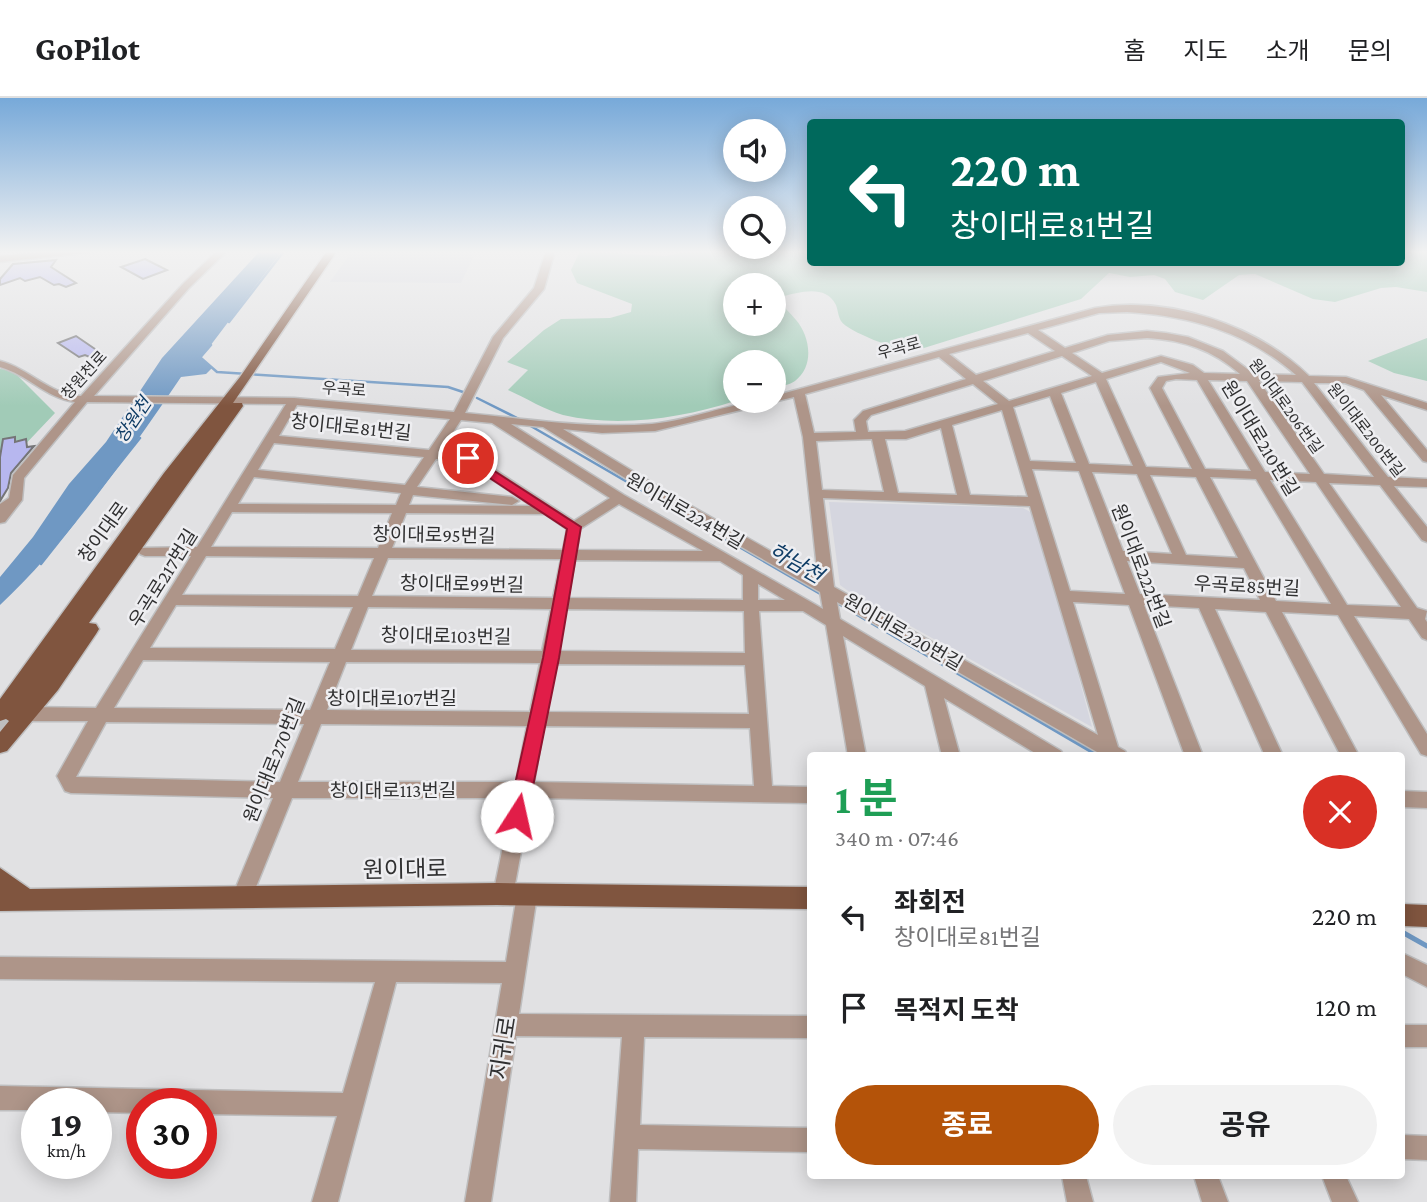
<!DOCTYPE html>
<html lang="ko">
<meta charset="utf-8">
<style>
body{margin:0;font-family:"Crimson Pro","Noto Sans KR",serif;background:#f2f2f2;color:#202124;height:100vh;display:flex;flex-direction:column;font-size:26px;white-space:nowrap}
*{box-sizing:border-box;margin:0}
p{font-size:23px;color:#757577}
.icon{flex:none;width:38px;height:38px;fill:none;stroke:currentColor;stroke-width:2;stroke-linecap:round;stroke-linejoin:round}
.map{position:relative;flex:1;overflow:hidden}
.drawer{position:absolute;left:807px;top:654px;width:598px;height:427px;display:flex;flex-direction:column;background:#fff;border-radius:7px;box-shadow:0 4px 18px #0003}
.drawer>*{flex:none}
.banner{position:absolute;left:807px;top:21px;width:598px;height:147px;border-radius:7px;box-shadow:0 4px 18px #0003;background:#00695c;color:#fff;overflow:hidden}
.controls{position:absolute;left:723px;top:21px;display:grid;gap:14px}
.controls a{display:grid;place-items:center;width:63px;height:63px;border-radius:50%;background:#fff;box-shadow:0 4px 18px #0003;font-size:35px}
.speed{position:absolute;left:21px;top:990px;display:flex;gap:14px;font-size:35px;font-weight:700;text-align:center}
.speed>*{display:grid;place-content:center;width:91px;height:91px;border-radius:50%;background:#fff;box-shadow:0 4px 18px #0003;line-height:1}
.speed small{font-size:18px;font-weight:400}
.speed .limit{border:10px solid #d22;background:#fff;color:#111}
.pin{position:absolute;display:grid;place-items:center;width:60px;height:60px;color:#fff;margin:-30px;border:4px solid #fff;border-radius:50%;box-shadow:0 2px 7px #0007}
.me{position:absolute;width:77px;margin:-38px;rotate:10deg;stroke-linejoin:round;filter:drop-shadow(0 0 5px #0008)}
.turn{display:flex;align-items:center;gap:24px;height:147px;padding:0 28px;font-size:32px}
.turn .icon{width:91px;height:91px;stroke-width:2.5}
.turn b{display:block;font-size:49px;line-height:60px}
.round{display:grid;place-items:center;flex:none;width:74px;height:74px;border-radius:37px;background:#f2f2f2}
.summary{display:flex;align-items:center;justify-content:space-between;height:119px;padding:0 28px}
h1{font-size:42px;font-weight:700;line-height:52px;color:#1e9e55}
.button{display:flex;gap:14px;margin-top:auto;padding:14px 28px}
.button a{flex:1;height:80px;border-radius:42px;background:#b45309;color:#fff;font-size:28px;font-weight:700;line-height:80px;text-align:center}
.button a+a{background:#f2f2f2;color:#202124}
ul{padding:0;list-style:none}
li{display:flex;align-items:center;gap:21px;height:91px;padding:0 28px}
li div{flex:1}
li b{display:block;font-size:26px}
li em{font-style:normal}
header{display:flex;align-items:center;gap:42px;box-sizing:border-box;height:98px;padding:0 35px;background:#fff;border-bottom:2px solid #e0e0e0}
header strong{font-size:33px}
nav{display:flex;gap:38px;margin-inline-start:auto;font-size:24px}
.map>svg:first-child{display:block}
</style>
<header>
<strong>GoPilot</strong>
<nav><a>홈</a><a>지도</a><a>소개</a><a>문의</a></nav>
</header>
<div class="map">
<svg width="1427" height="1104" viewBox="0 0 1427 1104">
<rect width="100%" height="100%" fill="#e1e1e3"/>
<!-- built -->
<path fill="#d5d6df" d="M352,153H548L475,155L461,185L330,184Z
M829,404L1023,410L1036,417L1092,629L851,495L840,487Z"/>
<!-- green -->
<path fill="#a1cbb7" fill-rule="evenodd" d="M580,153L666,158L690,153H800L810,155V164H1402V153H1427V194L1396,189L1381,190L1335,204L1313,201L1255,176L1239,177L1203,202L1175,194L1165,181L1154,177L1130,179L1109,175L1081,201L911,254C898,252 848,234 841,223C838,218 838,212 836,207C826,186 799,194 781,199C782,210 790,214 796,222C810,238 815,268 795,283C790,287 780,288 774,290V264H735V303C682,320 619,330 563,317C545,312 526,300 508,292L528,272L507,264L544,232L561,221L610,220L631,214L632,206L577,185L571,172ZM735,187H774V226H735Z
M1427,240V283L1394,275L1368,263Z
M0,271L12,272L55,315L0,373Z"/>
<!-- water -->
<path fill="#6f98c3" d="M260,153H282L201,260L212,270L206,276L181,279C127,358 70,441 0,507V479L33,439L69,386L106,344L162,260Z"/>
<g fill="none" stroke-linecap="round" stroke-linejoin="round">
<!-- stream-far2 -->
<path stroke="#6f98c3" stroke-width="2.5" d="M229,224L284,153
M201,260L217,274L448,289L466,295
M198,262L211,247
M477,300L523,323
M529,327L822,497
M86,408L140,340
M41,466L75,423
M835,504L846,510"/>
<!-- stream-far1 -->
<path stroke="#6f98c3" stroke-width="3.5" d="M843,508L1099,658"/>
<!-- stream -->
<path stroke="#6f98c3" stroke-width="5" d="M1402,834L1427,848"/>
</g>
<!-- building -->
<path fill="#b7b7ef" stroke="#757577" stroke-width="2" d="M145,161L167,172L143,181L121,169Z
M56,162L51,169L76,185L66,189L59,186L54,187L40,179L25,183L20,180L0,187V181L13,166Z
M76,238L95,251L102,255L92,260L85,257L79,259L58,245Z
M15,339V344L26,341L27,349L34,348L11,375L8,390L0,403V359L3,341Z"/>
<g fill="none" stroke-linecap="round" stroke-linejoin="round">
<!-- major-tunnel -->
<path stroke="#bebebf" stroke-width="19" stroke-dasharray="19 10" stroke-linecap="butt" d="M0,634L13,617"/>
<defs>
<path id="minor" d="M59,153H101L0,164V158Z
M217,153H227L189,190L94,298L294,300L454,314L493,239L534,190L546,153H555L544,191L503,240L465,315C527,321 590,331 652,326C694,322 732,303 774,303V298L1095,210C1168,197 1257,227 1309,278L1346,279L1427,305V312L1381,297L1427,352V364L1423,363L1364,292L1345,285H1314L1388,379L1427,381V389L1394,388L1427,429V444L1422,442L1380,387L1329,385L1417,510L1427,513L1425,521L1427,524V542L1422,540L1409,521L1354,518L1427,636V658L1421,656L1338,517L1282,514L1359,658H1341L1266,514L1215,511L1283,658H1265L1199,510L1144,507L1203,658H1185L1129,507L1073,504L1118,649L1125,653L1128,658H1104L837,504L840,521L1061,653L1064,658H1040L944,600L960,658H942L925,588L843,538L866,658H848L826,527L803,513H759L772,688L810,689V705L531,700L513,797L510,804L503,807L496,804L493,797L513,700H292L249,806L242,809L235,806L232,799L273,700L71,695L65,693L57,678L88,623H27L21,621L19,616L21,611L27,609L96,610L191,458H145L140,456L138,453L140,450L197,449L286,306L87,304L24,380L22,402L5,424L0,425V406L9,400L13,377L75,304C46,300 28,277 0,269V263C29,270 51,298 81,298L183,186ZM1127,214C1191,218 1247,234 1296,277L1254,276L1223,253L1188,239L1166,235L1147,233L1108,237L1065,250L1038,232L1099,215ZM1028,235L1055,253L976,277L949,256ZM1147,240C1183,242 1213,252 1240,276L1204,275L1193,267L1161,258L1102,275L1072,255L1109,243ZM1062,258L1092,278L1009,303L983,283ZM939,259L966,281L863,313L854,322L856,334L814,335L805,296ZM1161,264L1190,275L1158,279L1150,290L1192,371L1146,369L1106,281ZM1176,281L1197,282L1251,373L1205,371L1162,290L1166,283ZM1208,282L1247,283L1310,376L1265,374ZM1259,283L1302,284L1374,379L1324,376ZM1096,284L1133,368L1089,366L1061,295ZM973,286L998,306L905,333L868,334L866,323L871,317ZM1050,298L1076,365L1030,363L1013,309ZM794,299L803,339L818,480L677,400L563,331L602,335L655,333ZM297,307L450,321L429,352L279,338ZM1002,312L1028,399L970,397L952,327ZM461,322L492,325L610,400L574,423L472,357L440,354ZM511,326L543,329L667,406L820,494L823,511L624,397ZM941,330L957,397L898,395L885,341H906ZM872,341L884,394L822,392L816,343ZM274,345L424,359L405,387L258,372ZM436,361L465,363L532,408L409,407L413,397L512,407L519,403L512,399L417,389ZM1032,371L1079,373L1125,496L1070,493ZM1092,374L1137,376L1172,456L1123,453ZM1150,377L1196,379L1238,460L1186,457ZM254,379L401,395L396,407L238,406ZM1210,379L1256,381L1331,506L1276,503ZM1270,382L1316,384L1401,509L1347,507ZM823,400L1030,408L1098,637L834,489ZM619,406L703,453L577,452L580,431ZM232,414L392,415L378,450L211,449ZM406,415L545,416L567,431L563,452L392,450ZM206,458L374,460L358,498L182,497ZM388,460L561,461L553,500L372,498ZM575,462L720,463L743,477V502L568,500ZM1127,463L1244,470L1260,502L1140,496ZM758,486L785,502H758ZM176,507L353,509L335,551L150,550ZM368,509L551,511L542,553L351,552ZM566,511L744,513L745,555L558,553ZM143,562L330,564L310,612L114,610ZM346,564L540,565L530,614L327,612ZM556,566L745,567L749,616L547,614ZM106,624L304,626L280,684L76,679ZM321,626L527,628L516,684H298ZM544,628L750,630L754,688L534,684Z
M1402,693L1427,694V710L1402,709Z
M527,787L534,790L537,797L519,916L810,918V940L644,939L640,1027L810,1030V1054L638,1051L636,1104H610L622,939L516,938L491,1104H465L502,885L396,884L338,1104H312L337,1018L201,1016V1006H142V1015L96,1014V1006H37V1012H0V988L343,995L375,884L0,881V859L506,864L517,797L520,790Z
M1402,855L1427,867V889L1402,876Z
M1402,927H1427V949H1402Z
M1402,1037L1427,1038V1062L1402,1061Z
M1062,1078H1086L1093,1104H1067Z
M1194,1078H1218L1228,1104H1202Z
M1322,1078H1346L1358,1104H1332Z"/>
<path id="major" d="M327,153H337L233,305H242L243,308L89,525L96,526L99,531L96,536L58,592L7,653L0,655V634L9,623L6,621L0,623V601L164,375L240,279Z
M0,770L30,791L497,785L810,789V811L497,807L0,813Z
M1402,806L1427,807V829L1402,828Z"/>
</defs>
<!-- minor casing -->
<use href="#minor" stroke="#bebebf" stroke-width="3"/>
<!-- major casing -->
<use href="#major" stroke="#bebebf" stroke-width="3"/>
<!-- minor -->
<use href="#minor" fill="#ae9589" fill-rule="evenodd"/>
<!-- major -->
<use href="#major" fill="#80553f" fill-rule="evenodd"/>
</g>
<!-- sky -->
<linearGradient id="sky" x2="0" y2="1"><stop stop-color="#77a9d9"/><stop offset="0.5" stop-color="#f2f2f2"/><stop offset="1" stop-color="#f2f2f2" stop-opacity="0"/></linearGradient>
<rect width="1427" height="308" fill="url(#sky)"/>
<!-- route -->
<path fill="#e11d48" stroke="#92132f" stroke-width="2" d="M468,356L581,429L559,560L527,718L524,724L517,727L510,724L508,718L543,560L567,431L464,363L462,360Z"/>
<g text-anchor="middle" dominant-baseline="central" stroke-width="5" stroke-linejoin="round" paint-order="stroke">
<!-- far-street labels -->
<g font-size="16" fill="#303031" stroke="#eeeef1">
<text transform="translate(899 250) rotate(-15)">우곡로</text>
<text transform="translate(84 277) rotate(-48)">창원천로</text>
<text transform="translate(344 291) rotate(4)">우곡로</text>
<text transform="translate(1286 308) rotate(54)">원이대로206번길</text>
<text transform="translate(1366 332) rotate(52)">원이대로200번길</text>
</g>
<!-- far-water labels -->
<g font-size="18" font-style="italic" fill="#0f3c65" stroke="#eeeef1">
<text transform="translate(133 322) rotate(-56)">창원천</text>
</g>
<!-- street labels -->
<g font-size="19" fill="#303031" stroke="#eeeef1">
<text transform="translate(351 329) rotate(6)">창이대로81번길</text>
<text transform="translate(1260 340) rotate(59)">원이대로210번길</text>
<text transform="translate(685 413) rotate(30)">원이대로224번길</text>
<text transform="translate(103 434) rotate(-54)">창이대로</text>
<text transform="translate(434 437) rotate(1)">창이대로95번길</text>
<text transform="translate(1141 468) rotate(69)">원이대로222번길</text>
<text transform="translate(163 480) rotate(-58)">우곡로217번길</text>
<text transform="translate(462 486) rotate(1)">창이대로99번길</text>
<text transform="translate(1247 488) rotate(3)">우곡로85번길</text>
<text transform="translate(903 534) rotate(30)">원이대로220번길</text>
<text transform="translate(446 538) rotate(1)">창이대로103번길</text>
<text x="392" y="600">창이대로107번길</text>
<text transform="translate(274 662) rotate(-68)">원이대로270번길</text>
<text x="393" y="692">창이대로113번길</text>
</g>
<!-- water labels -->
<g font-size="21" font-style="italic" fill="#0f3c65" stroke="#eeeef1">
<text transform="translate(796 465) rotate(30)">하남천</text>
</g>
<!-- near-street labels -->
<g font-size="23" fill="#303031" stroke="#eeeef1">
<text transform="translate(405 771) rotate(-1)">원이대로</text>
<text transform="translate(503 950) rotate(-81)">지귀로</text>
</g>
</g>
</svg>
<div class="controls">
<a><svg class="icon" aria-label="sound" viewBox="0 0 24 24"><path d="M4 9h4l5-4v14l-5-4H4zM17 9q2 3 0 6"/></svg></a>
<a><svg class="icon" aria-label="search" viewBox="0 0 24 24"><circle cx="10" cy="10" r="6"/><path d="M15 15l6 6"/></svg></a>
<a>+</a>
<a>−</a>
</div>
<div class="speed"><div>19<small>km/h</small></div><div class="limit">30</div></div>
<div class="pin" style="left:468px;top:360px;background:#d93025"><svg class="icon" aria-label="arrive" viewBox="0 0 24 24"><path d="M6 21V4h12l-3 4 3 4H6"/></svg></div>
<svg class="me" style="left:517px;top:718px" viewBox="-20 -20 40 40"><circle r="19" fill="#fff"/><path d="M0-13L10 11 0 6-10 11z" fill="#e11d48"/></svg>
<div class="banner">
<div class="turn"><svg class="icon" aria-label="left" viewBox="0 0 24 24"><path d="M17 20v-9H6M10 6l-5 5 5 5"/></svg><div><b>220 m</b>창이대로81번길</div></div>
</div>
<section class="drawer">
<div class="summary"><div><h1>1 분</h1><p>340 m · 07:46</p></div><a class="round" style="background:#d93025;color:#fff"><svg class="icon" aria-label="close" viewBox="0 0 24 24"><path d="M6 6l12 12M18 6L6 18"/></svg></a></div>
<ul>
<li><svg class="icon" aria-label="left" viewBox="0 0 24 24"><path d="M17 20v-9H6M10 6l-5 5 5 5"/></svg><div><b>좌회전</b><p>창이대로81번길</p></div><em>220 m</em></li>
<li><svg class="icon" aria-label="arrive" viewBox="0 0 24 24"><path d="M6 21V4h12l-3 4 3 4H6"/></svg><div><b>목적지 도착</b></div><em>120 m</em></li>
</ul>
<div class="button"><a>종료</a><a>공유</a></div>
</section>
</div>
